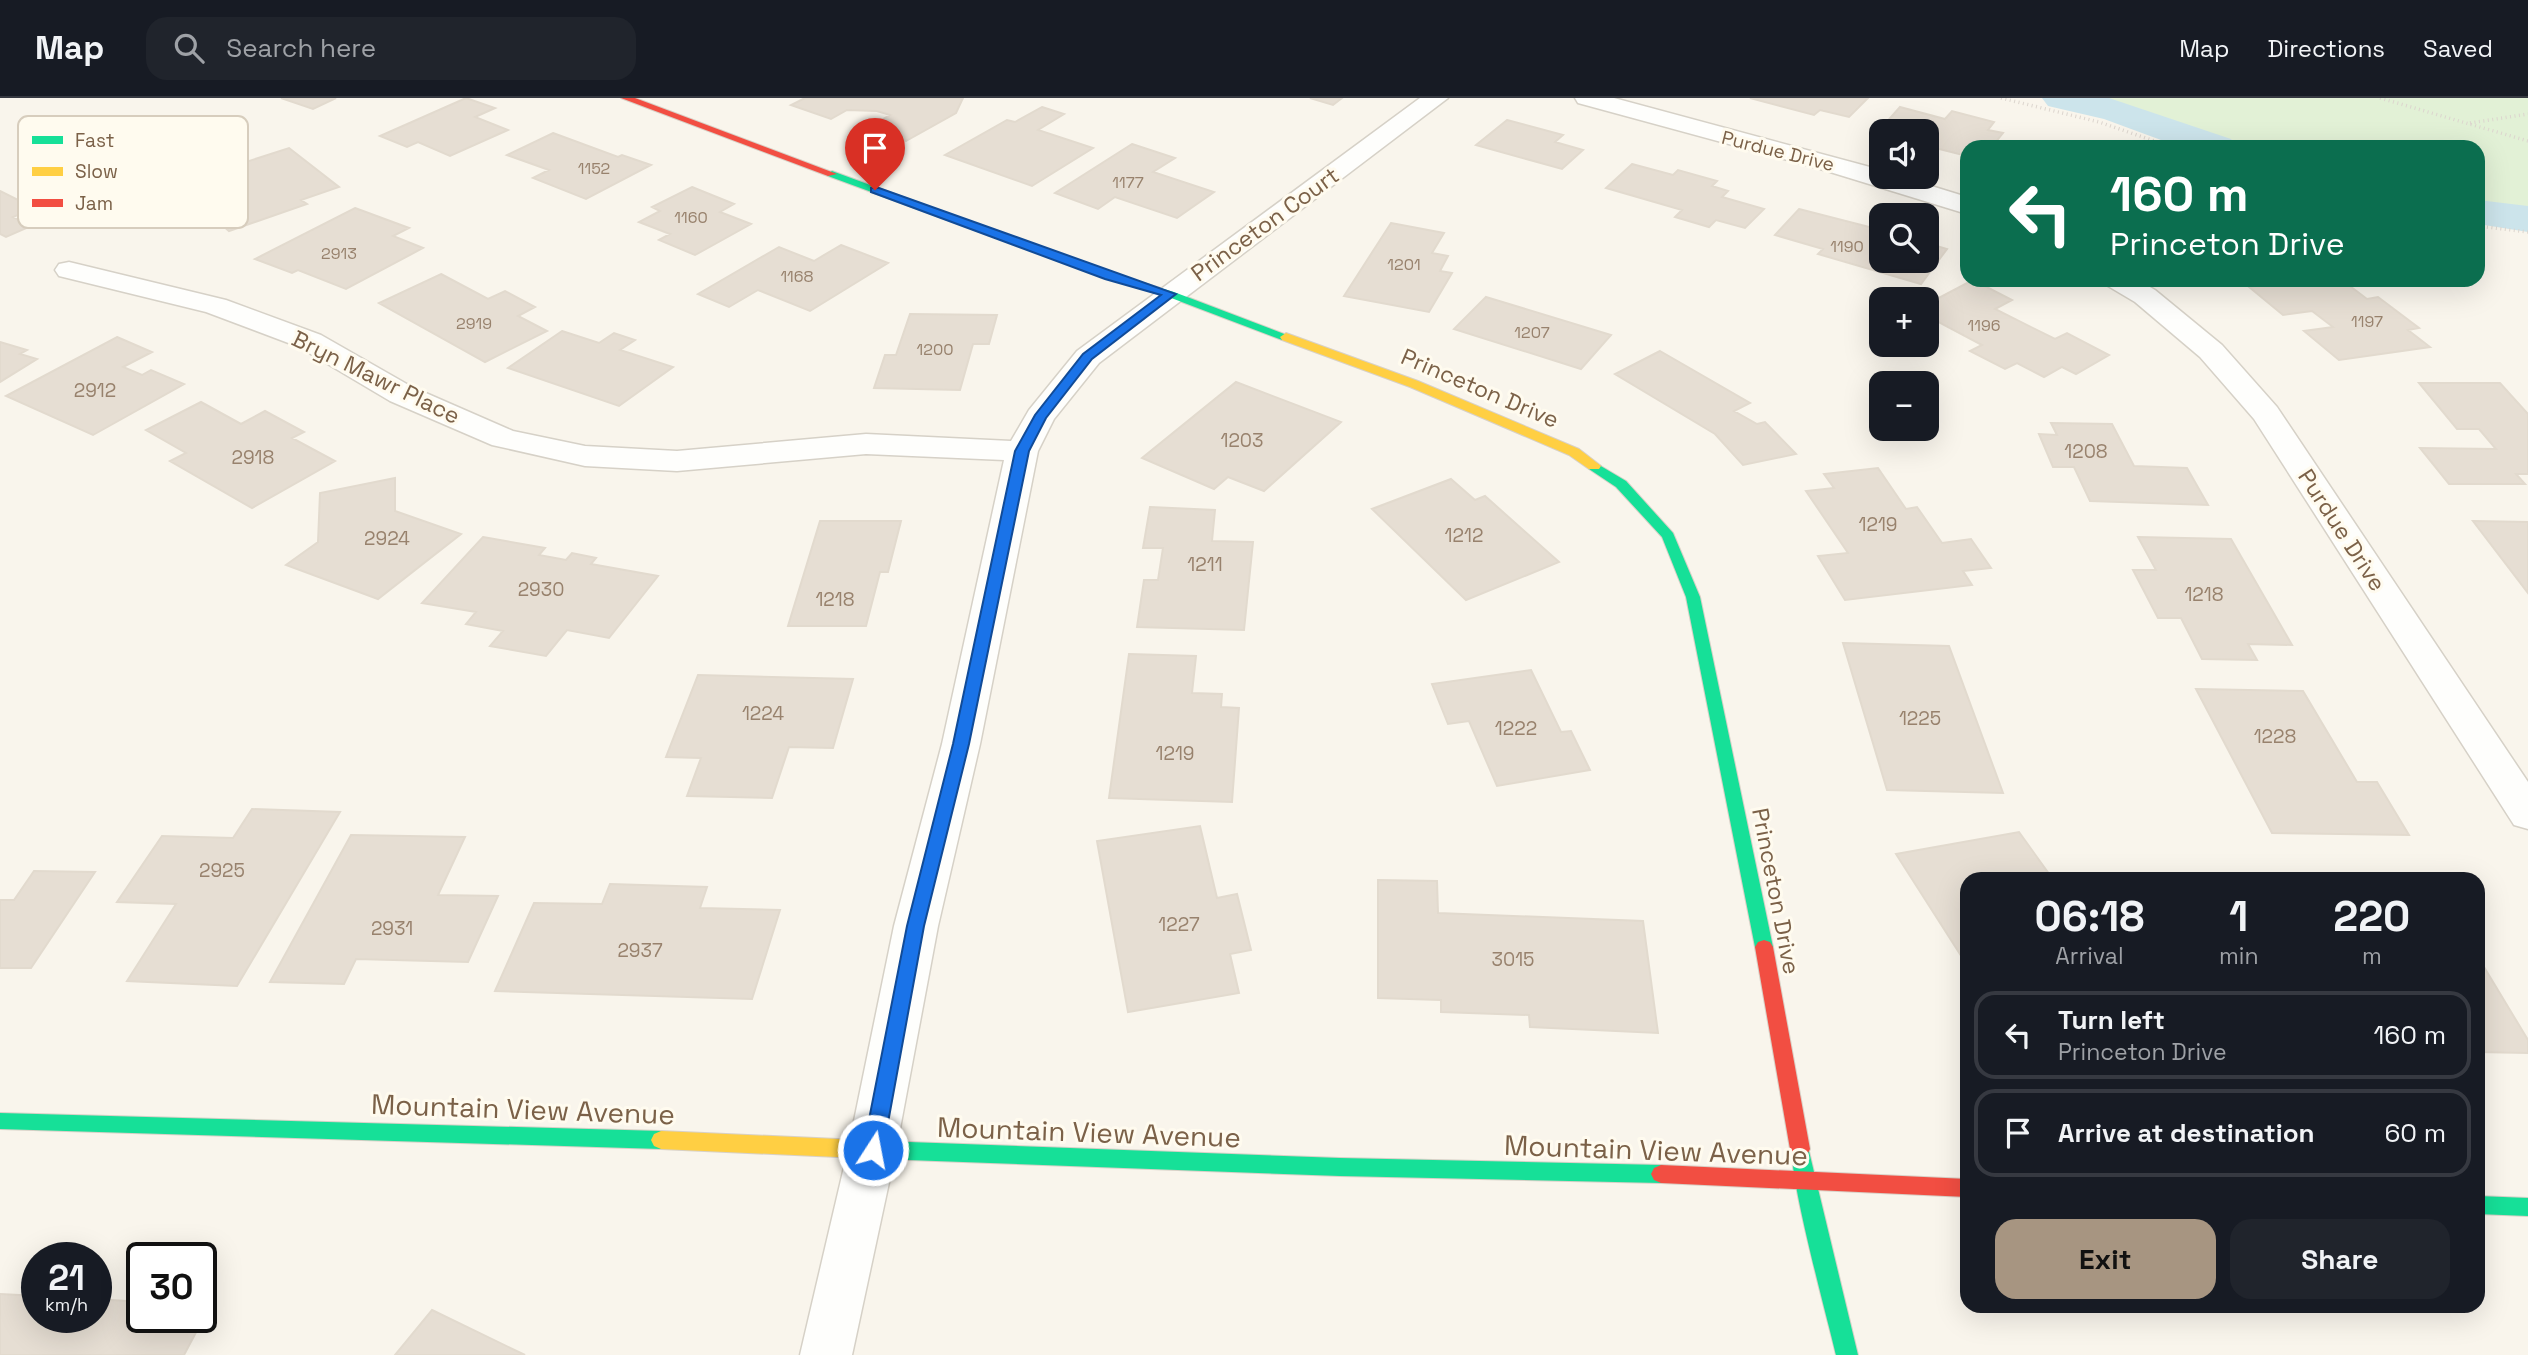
<!DOCTYPE html>
<meta charset="utf-8">
<style>
body{margin:0;font-family:"Space Grotesk",sans-serif;background:#20242c;color:#f1f3f6;height:100vh;display:flex;flex-direction:column;font-size:26px;white-space:nowrap}
*{box-sizing:border-box;margin:0}
p{font-size:23px;color:#9ea1a6}
.icon{flex:none;width:38px;height:38px;fill:none;stroke:currentColor;stroke-width:2;stroke-linecap:round;stroke-linejoin:round}
.map{position:relative;flex:1;overflow:hidden}
.drawer{position:absolute;left:1960px;top:774px;width:525px;height:441px;display:flex;flex-direction:column;background:#171b24;border-radius:21px;box-shadow:0 7px 28px #0002}
.drawer>*{flex:none}
.hud{position:absolute;left:1960px;top:42px;width:525px;height:147px;border-radius:21px;box-shadow:0 7px 28px #0002;background:#0b6e4f;color:#fff;overflow:hidden}
.controls{position:absolute;left:1869px;top:21px;display:grid;gap:14px}
.controls a{display:grid;place-items:center;width:70px;height:70px;border-radius:14px;background:#171b24;box-shadow:0 7px 28px #0002;font-size:35px}
.speed{position:absolute;left:21px;top:1144px;display:flex;gap:14px;font-size:35px;font-weight:700;text-align:center}
.speed>*{display:grid;place-content:center;width:91px;height:91px;border-radius:50%;background:#171b24;box-shadow:0 7px 28px #0002;line-height:1}
.speed small{font-size:18px;font-weight:400}
.speed .limit{border:4px solid #111;border-radius:10px;background:#fff;color:#111}
.pin{position:absolute;display:grid;place-items:center;width:60px;height:60px;color:#fff;margin:-72px -30px;border-radius:50% 50% 50% 0;rotate:-45deg;box-shadow:0 0 7px #0007}
.pin .icon{rotate:45deg}
.me{position:absolute;width:77px;margin:-38px;rotate:11deg;stroke-linejoin:round;filter:drop-shadow(0 0 5px #0008)}
.turn{display:flex;align-items:center;gap:24px;height:147px;padding:0 35px;font-size:32px}
.turn .icon{width:91px;height:91px;stroke-width:2.5}
.turn b{display:block;font-size:49px;line-height:60px}
.eta{display:flex;justify-content:space-evenly;align-items:center;height:119px;text-align:center}
.eta b{font-size:42px;font-weight:700;line-height:49px}
.action{display:flex;gap:14px;margin-top:auto;padding:14px 35px}
.action a{flex:1;height:80px;border-radius:21px;background:#a79581;color:#111;font-size:28px;font-weight:700;line-height:80px;text-align:center}
.action a+a{background:#20242c;color:#f1f3f6}
ul{padding:0;list-style:none}
li{display:flex;align-items:center;gap:21px;height:88px;margin:0 14px 10px;padding:0 21px;border:4px solid #363941;border-radius:21px}
li div{flex:1}
li b{display:block;font-size:26px}
li em{font-style:normal}
header{display:flex;align-items:center;gap:42px;box-sizing:border-box;height:98px;padding:0 35px;background:#171b24;border-bottom:2px solid #363941}
header strong{font-size:33px}
nav{display:flex;gap:38px;margin-inline-start:auto;font-size:24px}
.search{width:490px;height:63px;background:#20242c;display:flex;align-items:center;gap:18px;box-sizing:border-box;padding:0 24px;border-radius:21px;color:#9ea1a6;font-size:26px}
.map>svg:first-child{display:block}
</style>
<header>
<strong>Map</strong>
<div class="search"><svg class="icon" aria-label="search" viewBox="0 0 24 24"><circle cx="10" cy="10" r="6"/><path d="M15 15l6 6"/></svg>Search here</div>
<nav><a>Map</a><a>Directions</a><a>Saved</a></nav>
</header>
<div class="map">
<svg width="2528" height="1257" viewBox="0 0 2528 1257">
<rect width="100%" height="100%" fill="#f9f5ec"/>
<!-- green -->
<path fill="#e2f1d6" d="M2087,0H2528V111L2478,103V49H2241Z"/>
<g fill="none" stroke-linecap="round" stroke-linejoin="round">
<!-- canal -->
<path fill="#cce4eb" fill-rule="evenodd" d="M2042,0H2109L2231,41L2237,49H2180L2104,21L2048,8Z
M2478,102L2528,108V134L2478,126Z"/>
</g>
<!-- building -->
<path fill="#e6ded3" stroke="#e2dace" stroke-width="2" d="M281,0H336L313,11Z
M466,0L495,10L475,19L508,32L450,58L418,44L407,49L380,38Z
M805,0H963L956,15L906,43L867,30L890,17L877,13L847,12L831,21L791,7Z
M1310,0H1342L1333,7Z
M1750,0H1868L1849,19L1820,12L1814,17Z
M1042,9L1064,16L1038,32L1093,50L1032,88L945,57L1007,22L1015,24Z
M1900,9L1945,21L1952,13L1994,24L1988,32L2003,35L1995,45L2004,48L1967,49V58L1927,48V33L1877,35Z
M1507,22L1563,37L1555,44L1583,52L1562,71L1476,47Z
M553,35L618,59L622,57L651,67L586,101L533,80L549,72L507,57Z
M1132,46L1175,60L1153,74L1214,94L1177,120L1115,99L1098,111L1055,95Z
M289,50L339,89L301,102L307,106L229,133L203,110L184,117L176,110L164,114L145,97Z
M1632,66L1673,77L1678,72L1717,83L1712,88L1728,93L1722,99L1764,111L1745,130L1716,122L1709,129L1675,119L1682,112L1606,90Z
M692,89L734,106L720,114L751,126L695,157L659,142L670,136L639,124L660,113L652,109Z
M0,93L34,110L13,119L31,128L6,139L0,136Z
M355,110L409,130L393,138L423,150L346,191L298,172L292,175L255,161Z
M1799,111L1881,132V163H1927V145L1947,151L1921,186L1818,156L1823,151L1775,137Z
M1391,125L1444,135L1432,155L1448,158L1440,173L1452,175L1429,214L1344,198Z
M841,147L888,165L810,213L758,192L729,209L698,196L779,149L814,163Z
M441,176L488,201L505,193L535,209L518,218L547,233L485,264L379,205Z
M1973,182L2012,202L1995,211L2055,241L2067,235L2109,257L2076,276L2062,269L2044,279L2017,265L2005,271L1970,253L1982,247L1927,218V206Z
M2300,182H2342L2367,201L2378,199L2419,230L2408,232L2430,249L2339,262L2304,233L2333,229L2312,213L2283,217L2249,189Z
M1486,199L1611,237L1581,271L1454,231Z
M910,216L997,217L989,246H973L960,292L874,290L885,257H896Z
M562,233L599,245L614,235L635,242L620,252L673,269L619,308L508,270Z
M117,239L152,254L123,269L142,277L151,272L184,286L93,337L6,298Z
M0,244L27,252L20,256L37,261L0,284Z
M1660,253L1750,305L1734,313L1757,326L1765,324L1796,356L1743,367L1715,336L1615,276Z
M1236,284L1341,324L1264,393L1228,379L1214,391L1142,360Z
M2419,285H2500L2528,316V376H2516L2525,386H2449L2420,350L2496,351L2479,331H2457Z
M201,304L241,326L265,313L304,334L292,340L335,363L252,410L170,363L186,355L146,332Z
M2051,325L2112,326L2134,368L2187,370L2208,407L2090,403L2074,369H2053L2039,336L2057,337Z
M1878,370L1906,411L1917,409L1942,445L1971,441L1991,470L1963,473L1972,487L1845,502L1818,458L1848,455L1806,393L1834,390L1824,376Z
M395,380V413L461,436L378,501L286,467L318,444L320,395Z
M1451,381L1475,402L1485,398L1559,464L1466,502L1372,411Z
M1150,409L1215,412L1212,443L1253,444L1244,532L1137,529L1144,482H1158L1163,450H1143Z
M820,423H901L888,474H880L866,528H788Z
M2473,423L2528,424V495Z
M483,439L545,450L539,457L566,462L572,455L596,460L591,466L658,478L609,540L567,532L546,558L490,548L503,533L466,526L476,514L422,505Z
M2138,439L2231,441L2292,547L2248,546L2257,562L2202,561L2181,520H2158L2133,472H2156Z
M1843,545L1949,548L2003,695L1887,692Z
M1129,556L1196,558L1192,595L1222,596L1221,609L1239,610L1232,704L1109,700Z
M1531,572L1561,634L1571,633L1590,672L1497,688L1469,623L1448,626L1432,586Z
M698,577L853,581L833,650L789,649L772,700L687,698L701,660L666,659Z
M2196,591L2303,593L2357,684H2377L2409,737L2272,735Z
M252,711L340,714L237,888L127,883L176,806L117,804L162,738L233,740Z
M1200,728L1217,800L1237,796L1251,852L1230,856L1239,895L1128,914L1097,743Z
M2019,734L2052,780H1967V867L1896,756Z
M351,737L465,739L438,797L498,798L468,864L356,861L344,886L270,884Z
M34,773L95,774L31,870H0V802H14Z
M1378,782L1437,783L1438,815L1643,823L1658,935L1530,929L1529,917L1441,914V902L1378,900Z
M610,786L707,789L700,810L780,812L752,901L495,893L534,805L602,806Z
M2478,859L2528,942V955L2478,954Z
M0,1196L37,1198V1220H96V1201L142,1204V1220H201V1207L210,1208L184,1257H0Z
M432,1212L525,1257H395Z"/>
<g fill="none" stroke-linecap="round" stroke-linejoin="round">
<defs>
<path id="street" d="M1420,0H1448L1099,265L1054,321L1038,353L980,646L938,828L896,1052L852,1257H800L848,1052L894,828L942,646L1004,362L866,356L677,373L585,368L492,347L390,303L299,249L206,214L59,178L55,172L59,166L69,164L226,202L321,237L412,289L513,333L585,348L677,353L866,336L1011,343L1029,312L1077,253Z
M1575,0H1614L1881,72V79H1902L1967,99V116L1817,70L1578,5Z
M2104,182H2138L2155,192L2222,247L2277,309L2528,684V731L2514,727L2254,321L2200,259L2135,204L2108,188Z"/>
<path id="fast" d="M832,73L1113,176L1174,194L1292,239L1290,242H1282L1166,198L1105,180L828,78L827,76Z
M1594,364L1626,383L1673,435L1700,499L1773,849L1770,854L1764,856L1758,854L1755,849L1686,499L1662,439L1616,389L1589,371V365Z
M0,1015L661,1033L668,1036L671,1042L668,1048L661,1051L0,1031Z
M1800,1042L1807,1045L1858,1257H1836C1829,1226 1784,1063 1793,1045Z
M881,1043L1340,1060L1661,1067L1668,1070L1671,1076L1668,1082L1661,1085L1340,1078L881,1061L874,1058L871,1052L874,1046Z
M2478,1098L2528,1100V1118L2478,1116Z"/>
<path id="slow" d="M1286,235L1418,283L1579,351L1601,368L1599,371H1589L1569,357L1410,289L1282,242L1280,239Z
M661,1033L881,1043L888,1046L891,1052L888,1058L881,1061L661,1051L654,1048L651,1042L654,1036Z"/>
<path id="jam" d="M621,0H635L837,76L828,78Z
M1764,842L1770,844L1773,849L1810,1051L1807,1057L1800,1060L1793,1057L1790,1051L1755,849L1758,844Z
M1661,1067L1967,1081V1099L1661,1085L1654,1082L1651,1076L1654,1070Z"/>
</defs>
<!-- street casing -->
<use href="#street" stroke="#d6d1c7" stroke-width="3"/>
<!-- fast casing -->
<use href="#fast" stroke="#d8d1c7" stroke-width="2"/>
<!-- slow casing -->
<use href="#slow" stroke="#d8d1c7" stroke-width="2"/>
<!-- jam casing -->
<use href="#jam" stroke="#d8d1c7" stroke-width="2"/>
<!-- path -->
<path stroke="#dcd5ce" stroke-width="3.5" stroke-dasharray="1 3.5" stroke-linecap="butt" d="M2001,0L2099,24L2172,49
M2380,0L2528,43
M2470,25L2528,16
M2478,128L2528,134"/>
<!-- street -->
<use href="#street" fill="#fefefc" fill-rule="evenodd"/>
<!-- fast -->
<use href="#fast" fill="#16e098" fill-rule="evenodd"/>
<!-- slow -->
<use href="#slow" fill="#ffcf43" fill-rule="evenodd"/>
<!-- jam -->
<use href="#jam" fill="#f24e42" fill-rule="evenodd"/>
</g>
<!-- route -->
<path fill="#1a73e8" stroke="#114b97" stroke-width="2" d="M871,90H879L1176,196L1092,261L1046,320L1029,353L969,646L924,828L883,1052L880,1058L873,1061L866,1058L863,1052L907,828L953,646L1015,353L1035,317L1083,256L1161,197L1105,181L871,94Z"/>
<g text-anchor="middle" dominant-baseline="central" stroke-width="6" stroke-linejoin="round" paint-order="stroke">
<!-- far-number labels -->
<g font-size="16" fill="#98826d">
<text x="594" y="70">1152</text>
<text x="1128" y="84">1177</text>
<text x="691" y="119">1160</text>
<text x="1847" y="148">1190</text>
<text x="339" y="155">2913</text>
<text x="1404" y="166">1201</text>
<text x="797" y="178">1168</text>
<text x="2367" y="223">1197</text>
<text x="474" y="225">2919</text>
<text x="1984" y="227">1196</text>
<text x="1532" y="234">1207</text>
<text x="935" y="251">1200</text>
</g>
<!-- far-street labels -->
<g font-size="19" fill="#7b6148" stroke="#fffbef">
<text transform="translate(1778 53) rotate(14)">Purdue Drive</text>
</g>
<!-- number labels -->
<g font-size="19" fill="#98826d">
<text x="95" y="292">2912</text>
<text x="1242" y="342">1203</text>
<text x="2086" y="353">1208</text>
<text x="253" y="359">2918</text>
<text x="1878" y="426">1219</text>
<text x="1464" y="437">1212</text>
<text x="387" y="440">2924</text>
<text x="1205" y="466">1211</text>
<text x="541" y="491">2930</text>
<text x="2204" y="496">1218</text>
<text x="835" y="501">1218</text>
<text x="763" y="615">1224</text>
<text x="1920" y="620">1225</text>
<text x="1516" y="630">1222</text>
<text x="2275" y="638">1228</text>
<text x="1175" y="655">1219</text>
<text x="222" y="772">2925</text>
<text x="1179" y="826">1227</text>
<text x="392" y="830">2931</text>
<text x="640" y="852">2937</text>
<text x="1513" y="861">3015</text>
</g>
<!-- street labels -->
<g font-size="23" fill="#7b6148" stroke="#fffbef">
<text transform="translate(1265 126) rotate(-36)">Princeton Court</text>
<text transform="translate(376 279) rotate(26)">Bryn Mawr Place</text>
<text transform="translate(1480 290) rotate(23)">Princeton Drive</text>
<text transform="translate(2342 432) rotate(57)">Purdue Drive</text>
<text transform="translate(1776 793) rotate(79)">Princeton Drive</text>
</g>
<!-- near-street labels -->
<g font-size="28" fill="#7b6148" stroke="#fffbef">
<text transform="translate(523 1011) rotate(2)">Mountain View Avenue</text>
<text transform="translate(1089 1034) rotate(2)">Mountain View Avenue</text>
<text transform="translate(1656 1052) rotate(2)">Mountain View Avenue</text>
</g>
</g>
<!-- legend -->
<rect x="18" y="18" width="230" height="112" rx="10" fill="#fffbef" stroke="#d7cdbd" stroke-width="2"/>
<rect x="32" y="38" width="31" height="8" fill="#16e098"/>
<rect x="32" y="69" width="31" height="9" fill="#ffcf43"/>
<rect x="32" y="101" width="31" height="8" fill="#f24e42"/>
<g font-size="19" fill="#7b6148">
<text x="75" y="49">Fast</text>
<text x="75" y="80">Slow</text>
<text x="75" y="112">Jam</text>
</g>
</svg>
<div class="controls">
<a><svg class="icon" aria-label="sound" viewBox="0 0 24 24"><path d="M4 9h4l5-4v14l-5-4H4zM17 9q2 3 0 6"/></svg></a>
<a><svg class="icon" aria-label="search" viewBox="0 0 24 24"><circle cx="10" cy="10" r="6"/><path d="M15 15l6 6"/></svg></a>
<a>+</a>
<a>−</a>
</div>
<div class="speed"><div>21<small>km/h</small></div><div class="limit">30</div></div>
<div class="pin" style="left:875px;top:92px;background:#d93025"><svg class="icon" aria-label="arrive" viewBox="0 0 24 24"><path d="M6 21V4h12l-3 4 3 4H6"/></svg></div>
<svg class="me" style="left:873px;top:1052px" viewBox="-20 -20 40 40"><circle r="17" fill="#1a73e8" stroke="#fff" stroke-width="3"/><path d="M0-11L8 9 0 5-8 9z" fill="#fff"/></svg>
<div class="hud">
<div class="turn"><svg class="icon" aria-label="left" viewBox="0 0 24 24"><path d="M17 20v-9H6M10 6l-5 5 5 5"/></svg><div><b>160 m</b>Princeton Drive</div></div>
</div>
<section class="drawer">
<div class="eta">
<div><b>06:18</b><p>Arrival</p></div>
<div><b>1</b><p>min</p></div>
<div><b>220</b><p>m</p></div>
</div>
<ul>
<li><svg class="icon" aria-label="left" viewBox="0 0 24 24"><path d="M17 20v-9H6M10 6l-5 5 5 5"/></svg><div><b>Turn left</b><p>Princeton Drive</p></div><em>160 m</em></li>
<li><svg class="icon" aria-label="arrive" viewBox="0 0 24 24"><path d="M6 21V4h12l-3 4 3 4H6"/></svg><div><b>Arrive at destination</b></div><em>60 m</em></li>
</ul>
<div class="action"><a>Exit</a><a>Share</a></div>
</section>
</div>
